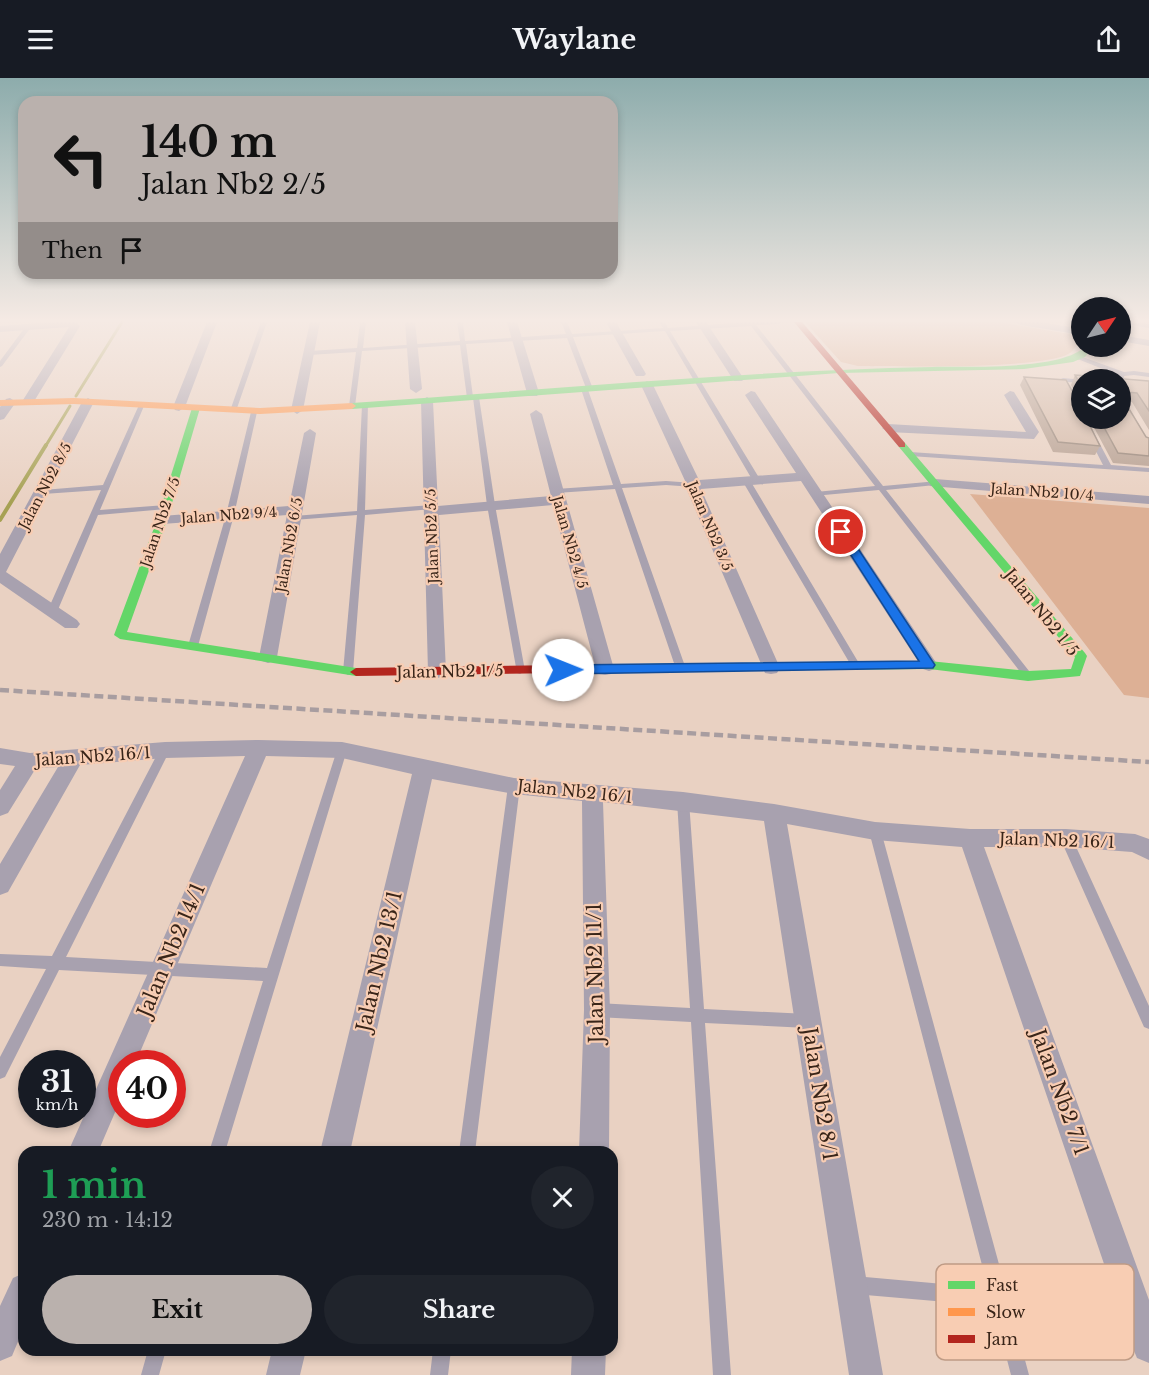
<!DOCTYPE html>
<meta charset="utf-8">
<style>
body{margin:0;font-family:"Libre Baskerville",serif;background:#20242c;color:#f1f3f6;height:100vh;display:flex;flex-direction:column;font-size:22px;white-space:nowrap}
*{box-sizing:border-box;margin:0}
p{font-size:20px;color:#9ea1a6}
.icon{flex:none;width:33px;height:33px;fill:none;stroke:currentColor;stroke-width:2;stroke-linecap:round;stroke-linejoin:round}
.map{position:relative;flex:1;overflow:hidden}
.side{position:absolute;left:18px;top:1068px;width:600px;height:210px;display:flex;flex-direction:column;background:#171b24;border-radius:18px;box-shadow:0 3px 9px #0003}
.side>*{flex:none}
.hud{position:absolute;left:18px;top:18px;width:600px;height:183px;border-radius:18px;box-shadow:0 3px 9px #0003;background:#bab1ad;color:#111;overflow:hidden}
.needle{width:39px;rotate:55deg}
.buttons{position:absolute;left:1071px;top:219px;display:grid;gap:12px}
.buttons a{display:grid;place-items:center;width:60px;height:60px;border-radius:50%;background:#171b24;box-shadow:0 3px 9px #0003;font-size:30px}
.speed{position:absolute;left:18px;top:972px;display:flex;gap:12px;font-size:30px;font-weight:700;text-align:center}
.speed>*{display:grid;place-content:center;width:78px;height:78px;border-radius:50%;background:#171b24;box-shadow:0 3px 9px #0003;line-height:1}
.speed small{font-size:15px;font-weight:400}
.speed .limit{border:9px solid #d22;background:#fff;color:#111}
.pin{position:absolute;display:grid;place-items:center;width:51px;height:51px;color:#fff;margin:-26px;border:3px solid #fff;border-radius:50%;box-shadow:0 2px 6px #0007}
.me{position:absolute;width:66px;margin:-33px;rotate:89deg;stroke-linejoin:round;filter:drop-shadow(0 0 4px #0008)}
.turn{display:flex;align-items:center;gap:21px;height:126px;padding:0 24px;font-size:27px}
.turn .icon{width:78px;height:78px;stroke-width:2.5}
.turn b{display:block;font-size:42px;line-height:51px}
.then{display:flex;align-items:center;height:57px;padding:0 24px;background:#0003;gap:12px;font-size:22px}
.round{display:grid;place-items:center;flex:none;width:63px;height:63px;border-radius:32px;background:#20242c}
.headline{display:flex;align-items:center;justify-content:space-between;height:102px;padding:0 24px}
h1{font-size:36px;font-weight:700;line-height:45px;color:#1e9e55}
.cta{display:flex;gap:12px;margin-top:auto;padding:12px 24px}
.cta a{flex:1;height:69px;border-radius:36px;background:#bab1ad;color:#111;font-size:24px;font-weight:700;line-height:69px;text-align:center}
.cta a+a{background:#20242c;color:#f1f3f6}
header{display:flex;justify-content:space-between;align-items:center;height:78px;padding:0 24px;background:#171b24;font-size:27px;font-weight:700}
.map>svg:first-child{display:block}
</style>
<header><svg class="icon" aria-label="menu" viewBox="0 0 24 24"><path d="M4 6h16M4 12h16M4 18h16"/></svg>Waylane<svg class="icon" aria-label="share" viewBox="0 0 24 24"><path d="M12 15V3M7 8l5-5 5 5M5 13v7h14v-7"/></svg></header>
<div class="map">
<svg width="1149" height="1297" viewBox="0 0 1149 1297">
<rect width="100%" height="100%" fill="#e9d1c2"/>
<!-- green -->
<path fill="#ddb095" d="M805,244H998L1081,258V260C1078,265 1074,272 1070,275C1042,292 898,288 858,288L841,284Z
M970,416L1149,430V620L1124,617Z"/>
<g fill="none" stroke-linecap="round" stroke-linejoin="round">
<!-- stream-far1 -->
<path stroke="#a6a153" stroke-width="3" d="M76,318L122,244
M45,369L70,328"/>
<!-- stream -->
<path stroke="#a6a153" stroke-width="4" d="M0,442L46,367"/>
<!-- lane -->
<path fill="#a8a1af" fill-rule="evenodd" d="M261,244H267L236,333L231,334L230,333Z
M360,244H366L363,270L460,263L457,244H463L465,263L566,256L561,244H567L572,256L663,250L659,244H665L668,250L748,244H782L779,246L756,247L883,408L938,403L939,405L935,407L886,412L1033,598L1028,602L1025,600L879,412L813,418L812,416L816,414L875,408L751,248L670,253L761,403L757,405L753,403L665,253L573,259L593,311L588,312L621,406L666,403L694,405L698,407L694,409L666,407L622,410L686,591L681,594L676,591L615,411L556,415L552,413L556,411L613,407L581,311L586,310L567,260L466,266L473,319L476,317L479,319L495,427L525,593L520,596L517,595L487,427L473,320L470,322L467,320L460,267L362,273L355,328L352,330L349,328L356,274L309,277L306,275L309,273L357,270Z
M1124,244L1149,246V250L1127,246Z
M26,248L31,249L2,288L0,289V283Z
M1077,277L1124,294L1134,293L1149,295V299L1134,297L1124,298V301H1120L1117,298L1118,297L1075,280L1074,279Z
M1061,301L1063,300L1084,302H1082V305L1067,304L1070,312L1067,314L1064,312Z
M365,325L368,327L365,432L432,427L436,429L432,431L365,437L353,594L348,597L343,594L357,437L294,442L290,440L294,438L357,433L362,327Z
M139,327L144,328L100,432L166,427L170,429L166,431L98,437L57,534L52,537L49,536L47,534L101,412L43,416L39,414L43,412L103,407Z
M254,332L257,334L234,437L198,568L193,571L188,568L226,437L251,334Z
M1082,338V340H1086L1111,387L1149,390V394L910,378L906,376L910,374L1103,387L1079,340Z
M744,402L751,404L860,587L858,589H852L743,404Z
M165,668L169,669L170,672L66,879L267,890L337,672L338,669H346L347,672L225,1074H209L263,903L59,892L5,999L0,1001V979L46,891L0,888V876L52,878L161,669Z
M514,703L518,705L520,708L475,1074H459L508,708L510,705Z
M683,718L687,720L689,723L704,931L808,936L813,938L815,943L813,948L808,950L705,945L731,1297H713L691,944L597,939L592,937L590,932L592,927L597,925L690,930L677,723L679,720Z
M875,748L879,749L881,753L1006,1212L1132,1223L1138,1226L1141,1232L1138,1238L1132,1241L1011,1230L1029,1297H1011L993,1228L854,1216L848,1213L845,1207L848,1201L854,1198L988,1210L869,753L871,749Z
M1066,755L1070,756L1072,760L1149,928V951L1144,949L1060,760L1062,756Z
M148,1272H166L159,1297H141Z
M433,1272H451L448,1297H430Z"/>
<!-- street -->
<path fill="#a8a1af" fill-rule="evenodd" d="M57,244H75L80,248L33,325H25L23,322L69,249L0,254V248Z
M207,244H217L185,329L179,333L175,332L173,329Z
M310,244H320L303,332L297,336L291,332Z
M405,244H415L422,311L416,315L410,311Z
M507,244H517L539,315L537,318H529L527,315Z
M606,244H616L646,296L644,298H636Z
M696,244H706L744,301L742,303H734Z
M1016,244H1039L1082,251V257L1021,247Z
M1120,257L1149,262V268L1120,263Z
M647,303L653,307L699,402L796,395L745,317L751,313L755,314L935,583L938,587L935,591L929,593L923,591L801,403L701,411L780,590L777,595L771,596L765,595L687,412V407L641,307Z
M1010,313L1014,314L1039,354L1034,361L888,354L882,350L888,346L1026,354L1004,317Z
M427,319L433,323L438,428L551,418L530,336L536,332L542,336L614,591L611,596L605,597L599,596L596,591L553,427L439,437L446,594L443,599L437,600L431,599L428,594L421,323Z
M10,320L16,324L4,341L0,342V329L6,321Z
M88,320L94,324L6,494L77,542L80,546L77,550H65L0,505V476L82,324Z
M310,351L316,355L277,579L274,583L268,585L262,583L259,579L287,437L162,446L155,442L162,438L289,428L304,355Z
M935,401L1149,418V426L930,408L928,405L930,402Z
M259,662L342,664L514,700L683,714L774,726L875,744L970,751H1066L1135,756L1149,761V782L1132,774L1066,769H984L1149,1222V1285L1137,1280L1132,1268L962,769L875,762L787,746L883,1297H849L764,743L603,724L610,932L609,1074H579L584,932L582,723L514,716L432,701L350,1074H320L412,696L342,680L266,678L135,986H122V1018L98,1074H68L245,678L165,680L80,687L8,814L0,817V786L58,689L36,690L8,735L0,738V712L15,688L0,686V670L30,675L165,664Z
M24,1195V1249L12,1278L0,1283V1228L13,1200Z
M272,1272H306L300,1297H266Z
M572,1272H606L605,1297H571Z"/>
<!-- fast -->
<path fill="#63d668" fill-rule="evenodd" d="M1086,268H1094L1085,279L1073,284L1024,291L839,295L352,331L348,328L352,325C545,312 738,293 932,289C968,288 1061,293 1086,268Z
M196,327L200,330L167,442L127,554L356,590L360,591L362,594L360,597L356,598L120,561L114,557L157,442L192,330Z
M902,364L905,365L1085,575L1087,578L1080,598L1028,603L929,591L637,593L635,590L641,586L929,583L1028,593L1071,591L1075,579L899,369V365Z"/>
<!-- slow -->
<path fill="#ff974d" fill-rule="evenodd" d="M74,320L260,330L352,325L356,328L352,331L260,336L74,326L0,328V322Z"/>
<!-- jam -->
<path fill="#b3261e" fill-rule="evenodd" d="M794,244H802L905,365V369H899Z
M641,586L647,590L641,594L356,598L350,594L356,590Z"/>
<!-- rail -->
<path stroke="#a89da0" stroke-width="4.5" stroke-dasharray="9 4.5" stroke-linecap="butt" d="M0,612L1149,684"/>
</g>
<!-- wall -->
<path fill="#b69f90" d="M1075,297L1149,303V352L1132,324L1125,323L1146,359L1149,360V388L1113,385L1089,340H1120L1082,302V326L1071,307Z
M1024,299L1100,368L1095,377L1053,374L1020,307Z"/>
<!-- building -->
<path fill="#d4b9a7" stroke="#948275" stroke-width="1.5" d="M1075,297L1149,303V333L1137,315L1127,314L1123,321L1146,359L1149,360V378L1118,375L1099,340H1120V302H1082V309Z
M1024,299L1066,302L1082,331V340H1086L1100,368L1058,364Z"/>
<!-- sky -->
<linearGradient id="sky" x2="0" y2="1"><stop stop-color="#8dacac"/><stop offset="0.57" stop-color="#f5eae4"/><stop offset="1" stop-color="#f5eae4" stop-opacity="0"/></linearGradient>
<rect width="1149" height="425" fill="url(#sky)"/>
<!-- route -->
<path fill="#1a73e8" stroke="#114b97" stroke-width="1.5" d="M841,450L845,451L933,584L935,587L933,590L563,596L556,592L563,587L919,583L836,454Z"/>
<g text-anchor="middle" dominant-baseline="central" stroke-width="4.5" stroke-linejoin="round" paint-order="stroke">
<!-- far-street labels -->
<g font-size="14" fill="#392519" stroke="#f8cdb3">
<text transform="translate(45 408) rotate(-62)">Jalan Nb2 8/5</text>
<text transform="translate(1042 414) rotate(4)">Jalan Nb2 10/4</text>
<text transform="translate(229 437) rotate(-4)">Jalan Nb2 9/4</text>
<text transform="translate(160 444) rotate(-71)">Jalan Nb2 7/5</text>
<text transform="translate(710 448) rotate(67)">Jalan Nb2 3/5</text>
<text transform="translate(432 458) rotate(-92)">Jalan Nb2 5/5</text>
<text transform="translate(570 464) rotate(74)">Jalan Nb2 4/5</text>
<text transform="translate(289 467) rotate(-80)">Jalan Nb2 6/5</text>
</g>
<!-- street labels -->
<g font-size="16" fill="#392519" stroke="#f8cdb3">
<text transform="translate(1042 534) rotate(51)">Jalan Nb2 1/5</text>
<text transform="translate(450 593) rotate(-1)">Jalan Nb2 1/5</text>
<text transform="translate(93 678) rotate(-4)">Jalan Nb2 16/1</text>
<text transform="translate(575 713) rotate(6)">Jalan Nb2 16/1</text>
<text transform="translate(1057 762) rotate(2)">Jalan Nb2 16/1</text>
</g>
<!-- near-street labels -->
<g font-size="20" fill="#392519" stroke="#f8cdb3">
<text transform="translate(171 872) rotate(-67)">Jalan Nb2 14/1</text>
<text transform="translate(379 883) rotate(-77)">Jalan Nb2 13/1</text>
<text transform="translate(595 895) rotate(-91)">Jalan Nb2 11/1</text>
<text transform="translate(1060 1014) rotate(70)">Jalan Nb2 7/1</text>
<text transform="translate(820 1016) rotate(81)">Jalan Nb2 8/1</text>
</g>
</g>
<!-- legend -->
<rect x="936" y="1186" width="198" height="96" rx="9" fill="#f8cdb3" stroke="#bf9b85" stroke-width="1.5"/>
<rect x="948" y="1203" width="27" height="8" fill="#63d668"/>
<rect x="948" y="1230" width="27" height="8" fill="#ff974d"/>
<rect x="948" y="1257" width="27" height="8" fill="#b3261e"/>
<g font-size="16" fill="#392519">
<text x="986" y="1213">Fast</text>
<text x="986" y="1240">Slow</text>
<text x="986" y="1267">Jam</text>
</g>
</svg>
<div class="buttons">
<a><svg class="needle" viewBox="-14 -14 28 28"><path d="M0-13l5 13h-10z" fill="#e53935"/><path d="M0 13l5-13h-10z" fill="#9ea1a6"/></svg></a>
<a><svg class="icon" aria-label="layers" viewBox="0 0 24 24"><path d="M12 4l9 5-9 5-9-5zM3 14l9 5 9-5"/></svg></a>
</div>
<div class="speed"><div>31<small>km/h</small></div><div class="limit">40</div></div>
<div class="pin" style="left:841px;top:454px;background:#d93025"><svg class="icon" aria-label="arrive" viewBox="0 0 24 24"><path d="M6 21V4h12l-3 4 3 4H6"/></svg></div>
<svg class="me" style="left:563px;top:592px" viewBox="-20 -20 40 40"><circle r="19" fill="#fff"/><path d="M0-13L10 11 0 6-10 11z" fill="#1a73e8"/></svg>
<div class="hud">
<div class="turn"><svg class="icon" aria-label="left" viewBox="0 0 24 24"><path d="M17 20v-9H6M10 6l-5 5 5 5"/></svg><div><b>140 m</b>Jalan Nb2 2/5</div></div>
<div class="then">Then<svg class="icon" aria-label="arrive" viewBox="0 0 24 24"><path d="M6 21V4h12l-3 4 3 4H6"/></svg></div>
</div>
<section class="side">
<div class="headline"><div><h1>1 min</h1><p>230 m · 14:12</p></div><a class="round"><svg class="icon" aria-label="close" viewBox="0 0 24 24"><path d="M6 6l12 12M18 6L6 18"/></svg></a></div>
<div class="cta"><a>Exit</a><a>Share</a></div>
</section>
</div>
